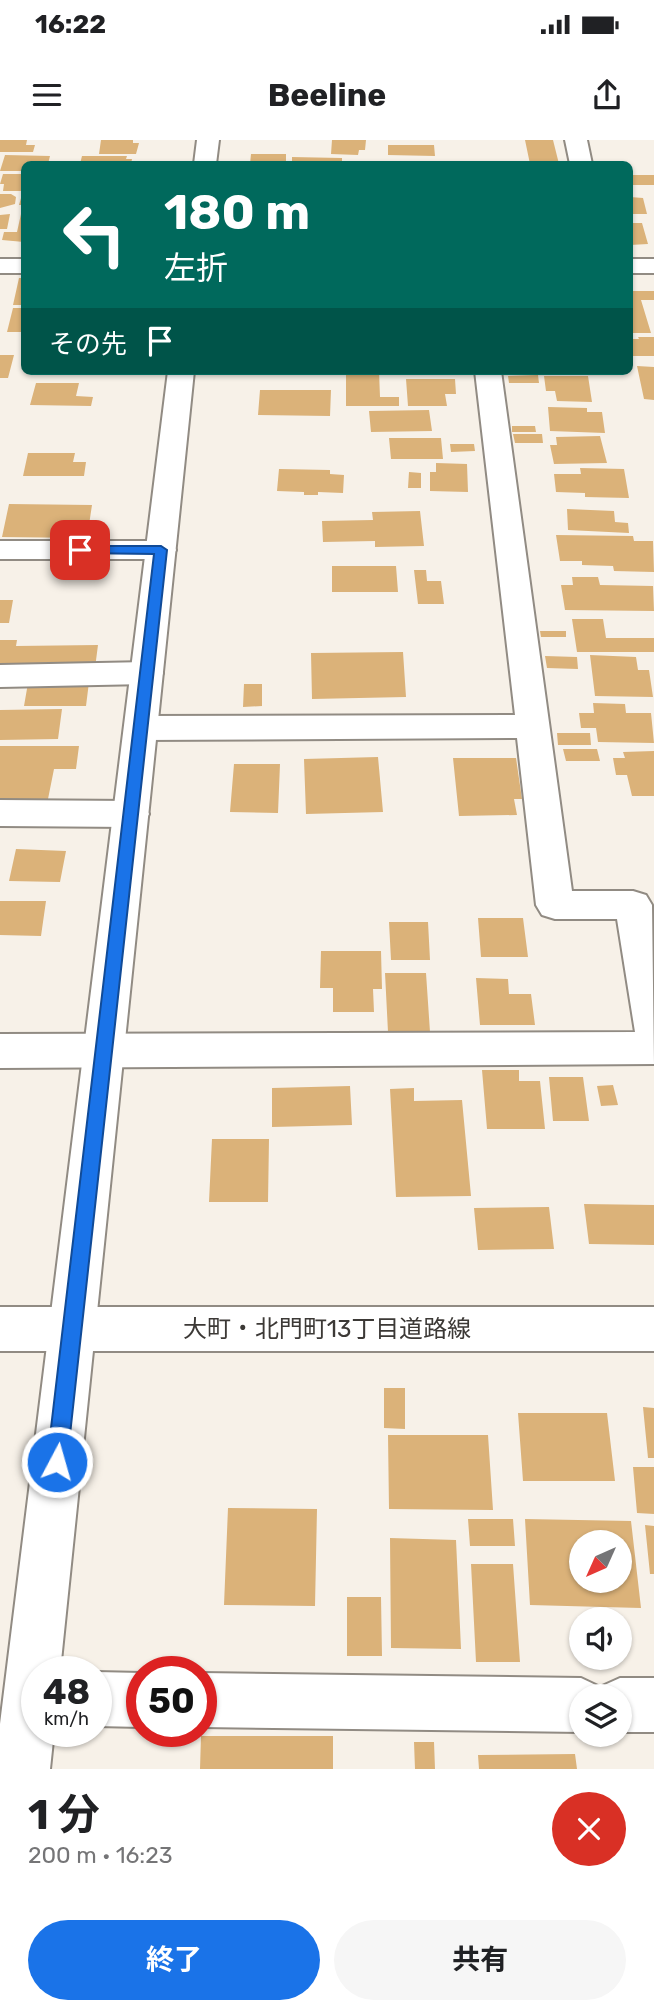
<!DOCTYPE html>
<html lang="ja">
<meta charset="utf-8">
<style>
body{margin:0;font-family:Rubik,"Noto Sans JP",sans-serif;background:#f6f6f6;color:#202124;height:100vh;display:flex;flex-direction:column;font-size:26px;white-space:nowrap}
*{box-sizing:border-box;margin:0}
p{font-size:23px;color:#757577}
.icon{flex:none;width:38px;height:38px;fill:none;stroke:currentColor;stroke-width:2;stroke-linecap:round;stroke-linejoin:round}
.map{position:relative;height:1629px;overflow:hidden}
.side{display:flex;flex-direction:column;background:#fff;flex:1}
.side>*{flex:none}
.banner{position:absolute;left:21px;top:21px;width:612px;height:214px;border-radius:10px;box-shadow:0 2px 5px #0004;background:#00695c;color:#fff;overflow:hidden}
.needle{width:46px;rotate:225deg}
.buttons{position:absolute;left:569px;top:1390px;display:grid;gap:14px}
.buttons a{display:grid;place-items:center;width:63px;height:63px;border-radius:50%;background:#fff;box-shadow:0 2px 5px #0004;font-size:35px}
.speed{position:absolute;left:21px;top:1516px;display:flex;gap:14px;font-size:35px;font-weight:700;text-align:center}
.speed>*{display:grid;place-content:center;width:91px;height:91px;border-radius:50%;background:#fff;box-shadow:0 2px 5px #0004;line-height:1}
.speed small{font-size:18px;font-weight:400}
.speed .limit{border:10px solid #d22;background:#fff;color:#111}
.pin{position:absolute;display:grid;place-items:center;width:60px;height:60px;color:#fff;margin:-30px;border-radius:14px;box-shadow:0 4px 10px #0006}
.me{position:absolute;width:77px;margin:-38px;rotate:6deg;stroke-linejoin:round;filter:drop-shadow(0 0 5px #0008)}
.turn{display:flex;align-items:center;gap:24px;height:147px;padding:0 28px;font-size:32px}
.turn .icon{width:91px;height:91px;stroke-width:2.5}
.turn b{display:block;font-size:49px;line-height:60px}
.then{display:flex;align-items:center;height:66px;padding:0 28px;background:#0003;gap:14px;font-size:26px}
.round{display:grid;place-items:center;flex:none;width:74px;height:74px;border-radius:37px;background:#f6f6f6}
.head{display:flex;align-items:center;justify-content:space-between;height:119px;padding:0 28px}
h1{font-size:42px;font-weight:700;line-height:52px}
.action{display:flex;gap:14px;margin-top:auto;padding:14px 28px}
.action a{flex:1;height:80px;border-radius:42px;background:#1a73e8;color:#fff;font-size:28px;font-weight:700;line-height:80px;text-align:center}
.action a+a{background:#f6f6f6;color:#202124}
.status{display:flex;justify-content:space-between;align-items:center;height:49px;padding:0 35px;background:#fff;direction:ltr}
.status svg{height:19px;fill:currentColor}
header{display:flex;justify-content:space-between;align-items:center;height:91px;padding:0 28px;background:#fff;font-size:32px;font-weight:700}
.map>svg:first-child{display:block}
</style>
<div class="status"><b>16:22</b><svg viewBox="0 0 49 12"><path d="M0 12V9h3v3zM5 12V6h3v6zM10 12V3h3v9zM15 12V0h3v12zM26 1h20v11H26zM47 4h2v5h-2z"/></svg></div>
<header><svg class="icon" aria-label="menu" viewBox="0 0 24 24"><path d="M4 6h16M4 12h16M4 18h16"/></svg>Beeline<svg class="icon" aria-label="share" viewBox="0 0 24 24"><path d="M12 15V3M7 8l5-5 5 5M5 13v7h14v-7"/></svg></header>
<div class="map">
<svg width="654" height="1629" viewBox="0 0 654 1629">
<rect width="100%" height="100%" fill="#f7f1e8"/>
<!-- building -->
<path fill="#dbb279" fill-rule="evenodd" d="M0,0H27L26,5H35L33,12H0Z
M101,0H133V3H139L136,14H99Z
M332,0H366L365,10H359L358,15L331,14Z
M525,0H553L559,24H530Z
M388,5H434L435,16L388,15Z
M251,14H286V24H250Z
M5,15L50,16L48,24H24V31H0Z
M82,16H127L126,19H132L131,24H80Z
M292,17L342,18V24H292Z
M3,34H24V65H19L23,51H3L4,44H0Z
M630,35H654V45H630Z
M0,54H11L16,57L15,64L0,68Z
M630,57L643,58L647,74H630Z
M10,74L7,89H0V75Z
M21,74H24V102L2,100L4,92H17Z
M630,83H642L648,104L630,105Z
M19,138H24V165H13Z
M630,151H654V160H641L651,193H630Z
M13,168H24V192H7Z
M638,197H654V216H630V199H639Z
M0,215H14L8,238H0Z
M637,226L654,227V260L644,259Z
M346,231H379L380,257H399V266H346Z
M538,235L539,243H509L508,236Z
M544,236H588L592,262L557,261L555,251H546Z
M406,239H455L456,254H445L447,266H408Z
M36,243H79L76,256L93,257L91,266L30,265Z
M260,250H331L330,276L258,275Z
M548,267L587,268V272H602L605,293L550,291Z
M429,270L432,291L371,292L369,271Z
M512,286H535L536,292H512Z
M513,294H542L543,303H515Z
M600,296L607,323L554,324L550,305H557L556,297Z
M389,298H441L443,319H391Z
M450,304H474L475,311L451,312Z
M28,313H75L73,322H86L84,336H23Z
M436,323L467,324L468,352L430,351V332H436Z
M580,328L624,329L629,358L585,357V353L556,352L554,334H581Z
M279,329L330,330V334L344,335L343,353L318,352V355H304V352L277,351Z
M409,332L421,333V348H408Z
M9,364L92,365L87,398L2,397Z
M567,369L614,371L615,382L628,383L629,393L568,390Z
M420,371L424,406L375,407V401L323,402L322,381L373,380L372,372Z
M556,395L633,396L634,401H653L654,432L614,431L613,426L582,425V421H560Z
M332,426H396L398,452H332Z
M414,430H426L427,441H441L444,464H418Z
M572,437H598L600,445L653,446L654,471L565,470L561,445H573Z
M0,460H13L9,483H0Z
M572,479H603L606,498H654V512H577Z
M540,491H566V497H541Z
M0,500H17L16,506L98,505L95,528L0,529Z
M403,512L406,557L312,559L311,513Z
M590,515L636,517L638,530H649L653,557L595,556Z
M545,516L577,517L578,529L547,528Z
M89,542L86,566H24L28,543Z
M244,544H262V566L243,567Z
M593,563L625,564L626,573H651L654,603L598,602L596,588H581L579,573H594Z
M62,569L58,599L0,600V570Z
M557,593H590L591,605H558Z
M0,606H79L76,629H54L48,659H0Z
M563,609H597L600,621H566Z
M654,611V656H632L627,635H616L613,618H625L623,612Z
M378,617L383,672L306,674L304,619Z
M453,618H516L522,659H514L517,675L459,676Z
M234,624H280L278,673L230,672Z
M16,709L66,711L60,742L9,741Z
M0,761H46L41,796L0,795Z
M478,778H523L528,817H481Z
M389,782H428L430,820H391Z
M321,811H381L382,849H373L374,872H333V848H320Z
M385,833H426L430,892H388Z
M476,838L508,839L509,854H531L535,885H480Z
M482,930H519V941H540L545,989H487Z
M549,937H583L589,981H553Z
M613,945L618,965L601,966L597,946Z
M350,946L352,985L272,987V948Z
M414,948V961L462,960L471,1056L396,1057L390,949Z
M212,999H269L268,1062H209Z
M584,1064L654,1065V1105L589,1104Z
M549,1067L554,1109L478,1110L474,1068Z
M384,1248H405V1289L384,1288Z
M643,1267L654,1268V1318H648Z
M518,1273H607L615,1341H523Z
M388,1295H488L493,1370L389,1369Z
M633,1327H654V1374L637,1373Z
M228,1368L317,1369L315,1466L224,1465Z
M468,1379H513L515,1406H470Z
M525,1379L631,1381L641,1468L530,1465ZM581,1402H620V1440H581Z
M645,1385L654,1386V1434H650Z
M390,1398L456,1400L461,1509L391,1508Z
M471,1424H513L520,1522H476Z
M347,1457H381L382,1516H347Z
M201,1596H333V1629H200Z
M414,1602H434L435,1629H415Z
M575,1614L577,1629H479L478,1615Z"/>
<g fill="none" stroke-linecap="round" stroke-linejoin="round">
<defs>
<path id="minor" d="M565,0H587L592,24H570Z
M0,119H24V133H0Z
M630,119H654V133H630Z
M475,231H501L572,751H633L646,755L652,765L654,924L0,928V894L635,892L617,779H555L542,775L536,765L517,598L141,600L129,596L124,588L129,580L141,576L515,575Z
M0,401H161L172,403L176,410L172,417L161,419H0Z
M147,522L159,525L163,533L159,541L147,544L0,547V525Z
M0,660L131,661L144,665L149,674L144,683L131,687L0,686Z
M0,1167H654V1211H0Z
M96,1532L142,1533V1587L96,1586Z
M201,1533L581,1538L600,1547L620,1538H654V1592H620V1556H581V1592L201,1587Z"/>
<path id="major" d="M197,0H219L216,24H194Z
M168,231H194L60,1531H37V1591H54L50,1629H0V1584Z"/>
</defs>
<!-- minor casing -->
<use href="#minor" stroke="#918b83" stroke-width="4"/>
<!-- major casing -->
<use href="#major" stroke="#918b83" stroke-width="4"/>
<!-- minor -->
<use href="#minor" fill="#fff" fill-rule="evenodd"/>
<!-- major -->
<use href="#major" fill="#fff" fill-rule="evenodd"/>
</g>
<!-- route -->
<path fill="#1a73e8" stroke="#114b97" stroke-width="2" d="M80,406H161L167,410L67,1322L64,1329L57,1332L50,1329L47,1322L154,414L76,413L74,410Z"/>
<g text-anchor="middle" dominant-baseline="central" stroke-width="7" stroke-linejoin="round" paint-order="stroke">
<!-- near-street labels -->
<g font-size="24" fill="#3c3936" stroke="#fff">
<text x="327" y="1189">大町・北門町13丁目道路線</text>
</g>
</g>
</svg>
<div class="buttons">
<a><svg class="needle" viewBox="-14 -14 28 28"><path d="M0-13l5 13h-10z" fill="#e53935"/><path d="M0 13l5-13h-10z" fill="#757577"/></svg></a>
<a><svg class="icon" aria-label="sound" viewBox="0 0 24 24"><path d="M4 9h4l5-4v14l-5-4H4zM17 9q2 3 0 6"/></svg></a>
<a><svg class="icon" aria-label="layers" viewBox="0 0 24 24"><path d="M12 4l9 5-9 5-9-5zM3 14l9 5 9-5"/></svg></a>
</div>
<div class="speed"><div>48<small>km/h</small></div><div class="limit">50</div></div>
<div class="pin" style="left:80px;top:410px;background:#d93025"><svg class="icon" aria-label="arrive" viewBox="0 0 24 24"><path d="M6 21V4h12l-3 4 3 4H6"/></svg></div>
<svg class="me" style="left:57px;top:1322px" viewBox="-20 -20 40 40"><circle r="17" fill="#1a73e8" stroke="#fff" stroke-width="3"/><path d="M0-11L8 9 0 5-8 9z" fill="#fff"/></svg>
<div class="banner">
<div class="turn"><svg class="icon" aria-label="left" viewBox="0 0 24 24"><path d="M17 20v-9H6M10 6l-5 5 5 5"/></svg><div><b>180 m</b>左折</div></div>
<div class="then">その先<svg class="icon" aria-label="arrive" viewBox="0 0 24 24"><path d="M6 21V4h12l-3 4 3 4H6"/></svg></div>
</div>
</div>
<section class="side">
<div class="head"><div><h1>1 分</h1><p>200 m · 16:23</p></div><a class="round" style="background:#d93025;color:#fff"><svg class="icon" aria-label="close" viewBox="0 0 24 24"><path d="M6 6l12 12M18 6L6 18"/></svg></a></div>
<div class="action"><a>終了</a><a>共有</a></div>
</section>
